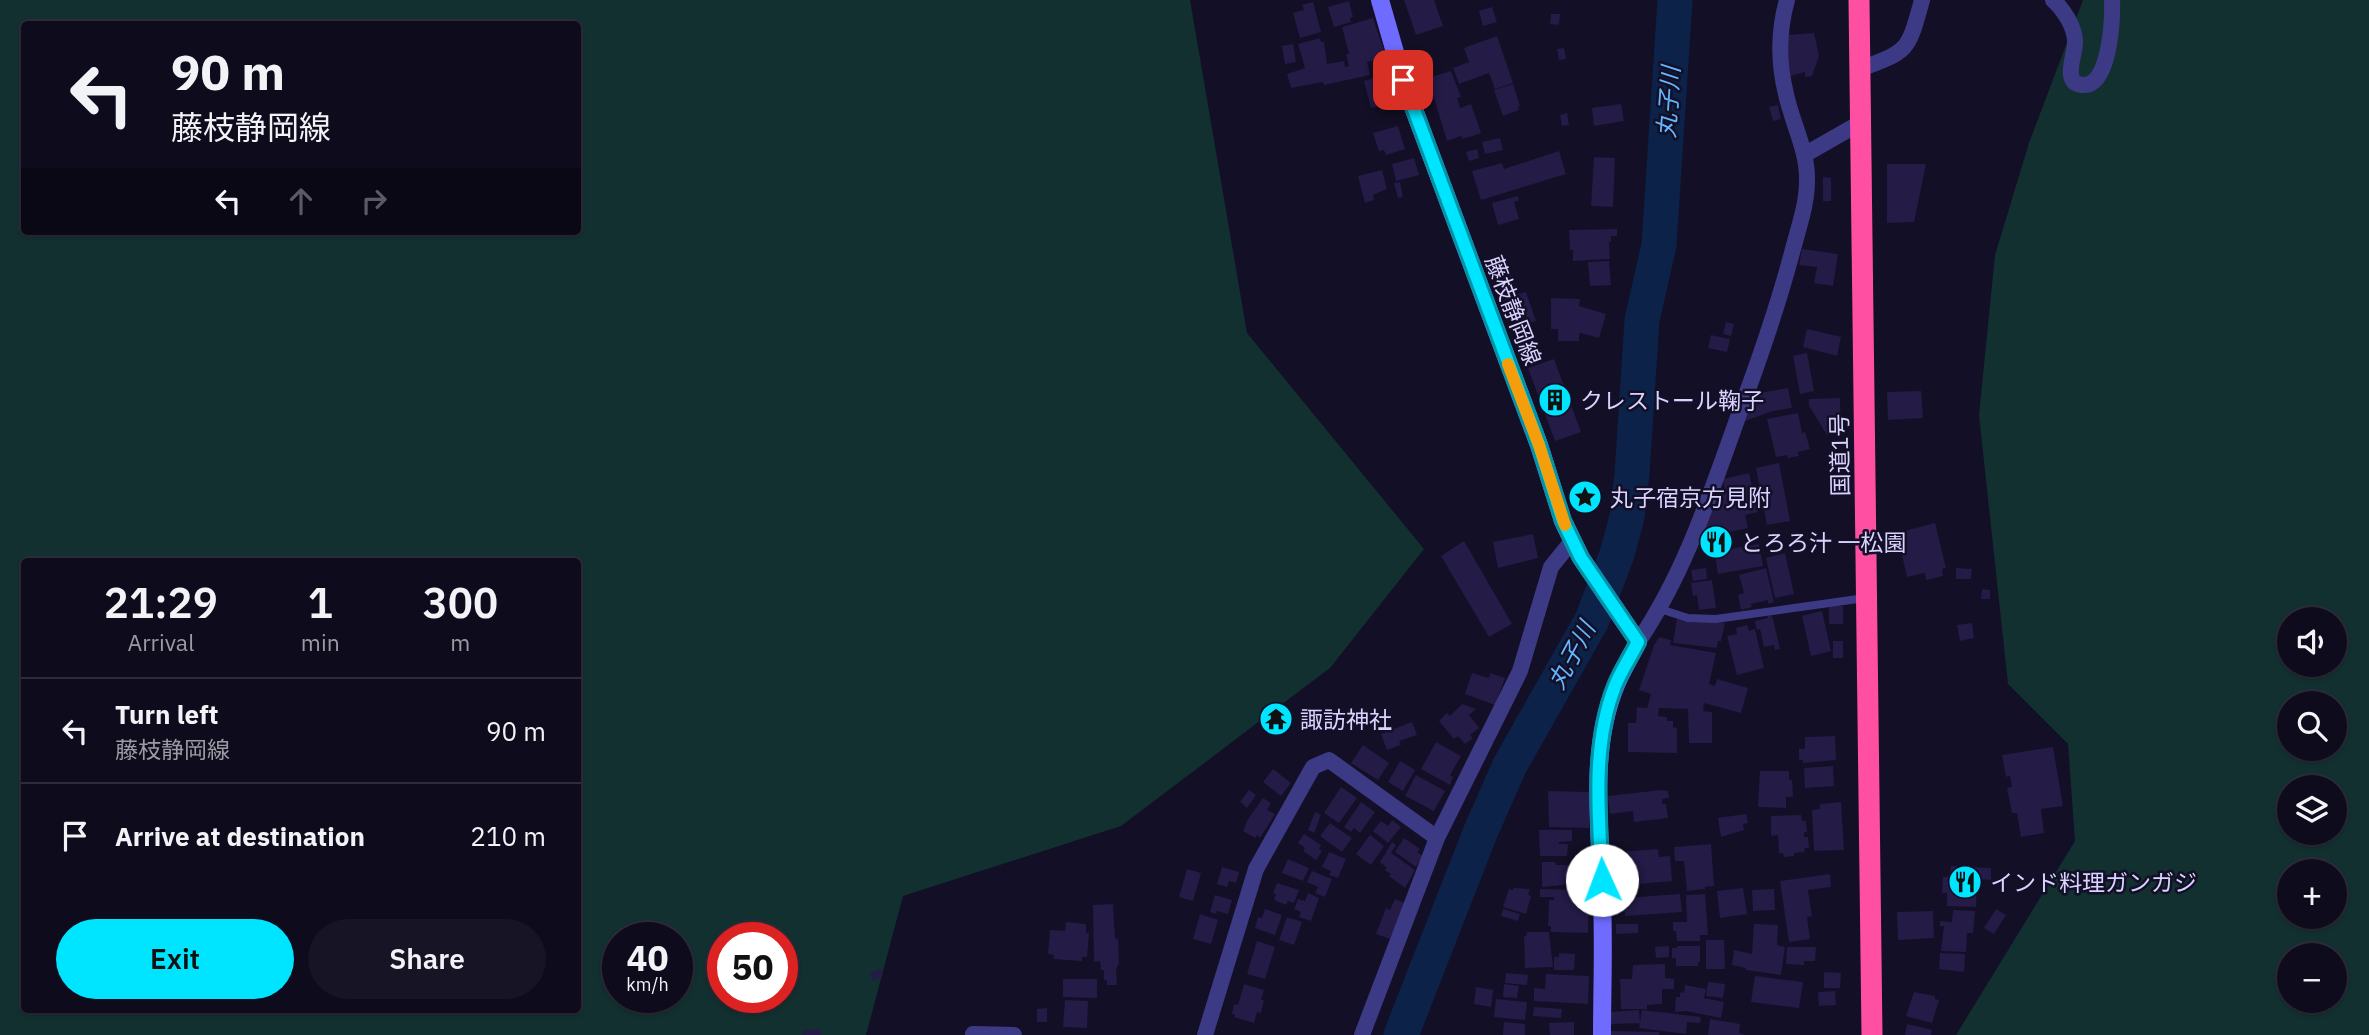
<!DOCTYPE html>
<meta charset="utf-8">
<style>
body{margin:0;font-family:"IBM Plex Sans","Noto Sans JP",sans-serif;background:#171425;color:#f1f3f6;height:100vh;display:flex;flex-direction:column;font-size:26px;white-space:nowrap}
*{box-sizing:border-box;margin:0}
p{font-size:23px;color:#9b9ba3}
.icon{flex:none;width:38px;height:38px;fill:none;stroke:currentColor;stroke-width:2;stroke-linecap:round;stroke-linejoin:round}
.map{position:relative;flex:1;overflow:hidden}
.sheet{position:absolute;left:21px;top:558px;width:560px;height:455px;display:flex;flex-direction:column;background:#0e0b1c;border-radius:7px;box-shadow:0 2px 5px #0004,0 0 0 2px #2e2b3b}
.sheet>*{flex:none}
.hud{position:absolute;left:21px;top:21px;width:560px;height:214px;border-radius:7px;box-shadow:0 2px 5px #0004,0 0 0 2px #2e2b3b;background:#0e0b1c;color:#f1f3f6;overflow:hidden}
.fabs{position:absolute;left:2277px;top:607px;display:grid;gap:14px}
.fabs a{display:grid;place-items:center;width:70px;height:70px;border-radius:50%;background:#0e0b1c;box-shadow:0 2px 5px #0004,0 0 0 2px #2e2b3b;font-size:35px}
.speed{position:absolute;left:602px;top:922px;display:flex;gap:14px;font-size:35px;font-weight:700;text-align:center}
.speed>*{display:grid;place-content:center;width:91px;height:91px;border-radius:50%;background:#0e0b1c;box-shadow:0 2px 5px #0004,0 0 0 2px #2e2b3b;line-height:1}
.speed small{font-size:18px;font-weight:400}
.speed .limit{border:10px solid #d22;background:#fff;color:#111}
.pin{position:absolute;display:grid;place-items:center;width:60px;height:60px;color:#fff;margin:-30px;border-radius:14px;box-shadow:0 4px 10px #0006}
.me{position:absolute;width:77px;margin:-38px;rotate:358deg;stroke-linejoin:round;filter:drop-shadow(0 0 5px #0008)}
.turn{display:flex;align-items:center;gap:24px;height:147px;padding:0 35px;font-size:32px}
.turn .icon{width:91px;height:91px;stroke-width:2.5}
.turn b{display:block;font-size:49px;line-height:60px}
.lanes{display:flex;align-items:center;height:66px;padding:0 35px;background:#0003;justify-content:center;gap:35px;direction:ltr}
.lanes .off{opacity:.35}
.eta{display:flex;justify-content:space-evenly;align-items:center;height:119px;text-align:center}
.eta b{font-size:42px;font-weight:600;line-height:49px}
.cta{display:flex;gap:14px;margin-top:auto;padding:14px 35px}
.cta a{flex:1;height:80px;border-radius:42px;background:#00e5ff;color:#111;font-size:28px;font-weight:600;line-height:80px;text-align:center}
.cta a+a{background:#171425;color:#f1f3f6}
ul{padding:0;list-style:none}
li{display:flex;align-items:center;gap:21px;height:105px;padding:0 35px;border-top:2px solid #2e2b3b}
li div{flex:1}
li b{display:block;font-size:26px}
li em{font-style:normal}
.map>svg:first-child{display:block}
</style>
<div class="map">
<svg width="2369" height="1035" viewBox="0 0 2369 1035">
<rect width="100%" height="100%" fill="#130f26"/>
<!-- green -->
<path fill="#12302f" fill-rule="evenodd" d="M0,0H1190L1247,333L1424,549L1330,668L1121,826L903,896L866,1035H0ZM24,24H578V231H24ZM24,562H578V1010H24ZM618,938H677V998H618ZM723,938H782V998H723Z
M2083,0H2369V1035H1956L2075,841L2068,744L2008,684L1979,415L1995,255L2029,143ZM2289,620H2334V665H2289ZM2289,704H2334V749H2289ZM2289,788H2334V833H2289ZM2289,872H2334V917H2289ZM2289,956H2334V1001H2289Z"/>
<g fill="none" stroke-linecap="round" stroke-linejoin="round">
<!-- river -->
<path stroke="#0c2248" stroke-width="35" d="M1401,1035L1480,833L1510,765L1592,620L1617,554L1627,517L1632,474L1642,320L1659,245L1675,0"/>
</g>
<!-- building -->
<path fill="#241b47" d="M1404,0H1434L1443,26L1416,35Z
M1349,1L1353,17L1350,18L1351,22L1334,27L1328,7Z
M1313,2L1321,32L1300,38L1293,13L1304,10L1302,5Z
M1492,7L1497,22L1483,26L1479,11Z
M1551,14H1560L1559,25L1550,24Z
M1373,18L1386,57L1367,62L1370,75L1324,85L1323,82L1291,88L1287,74L1305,68L1298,44L1320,38L1321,42H1324L1327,64L1344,61L1345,67L1349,66L1346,54H1349L1342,27Z
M1814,33L1819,56L1812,76L1805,77V72L1790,76L1787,35Z
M1497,36L1513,83L1495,89L1489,73L1459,84L1453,68L1469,62L1464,48Z
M1293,44L1296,62L1285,64L1282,46Z
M1564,48L1566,59L1559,60L1557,49Z
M1451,71L1461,97L1457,98L1460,108L1471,104L1481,133L1463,139L1461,136L1447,141L1428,78Z
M1388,74L1395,102L1371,108L1364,81Z
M1513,84L1520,106L1518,107L1519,110L1503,116L1494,90Z
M1621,104L1624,121L1594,126L1592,108Z
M1778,105L1781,119L1773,121L1769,107Z
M1567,113L1569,125L1562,126L1560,115Z
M1398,126L1405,149L1386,155L1384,150L1379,151L1373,133Z
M1500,138L1503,150L1485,154L1482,142Z
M1477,149L1479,158L1469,161L1466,152Z
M1559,151L1566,174L1481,200L1472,171L1502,163L1504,169Z
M1594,157L1615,158L1613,207L1591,206Z
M1414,158L1419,175L1396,181L1392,164Z
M1887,164H1926L1914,222L1887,223Z
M1382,170L1387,189L1373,195L1374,200L1365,203L1358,176Z
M1823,177L1831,178V201H1823Z
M1400,182L1403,197L1398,198L1394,183Z
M1518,196L1519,200L1514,202L1519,219L1498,225L1492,203Z
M1617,229V236H1611V242H1609L1610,259L1573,261V250H1570L1569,230Z
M1802,249L1838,254L1833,286L1814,283L1817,267L1799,265Z
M1609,261L1611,285L1590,286L1588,262Z
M1510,269L1512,278L1498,280L1497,271Z
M1526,292L1536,321L1514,327L1505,298Z
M1551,298L1580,299L1579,306L1606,314L1599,338L1581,333L1579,334V341H1558V329H1551Z
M1726,322L1734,324L1731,336L1723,334Z
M1807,329L1841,337L1837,356L1803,347Z
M1711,335L1730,339L1727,352L1708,348Z
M1807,353L1814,391L1800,394L1793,356Z
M1554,359L1581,432L1555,441L1528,368Z
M1788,388L1792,408L1773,411L1745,421L1754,394Z
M1921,391L1923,418L1888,420L1887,392Z
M1840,398L1841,435H1827L1809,406V399Z
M1798,413L1802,433L1805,432L1810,449L1798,452L1799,456L1788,458L1787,455L1776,457L1767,419Z
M1779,463L1790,521L1767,525L1756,468Z
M1749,473L1758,512L1745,515L1748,528L1725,533L1705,528L1719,492L1725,491L1723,479Z
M1935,523L1946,568L1942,569L1943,576L1926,580L1925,573L1907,577L1897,533Z
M1533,534L1538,558L1498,568L1493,542Z
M1464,541L1512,624L1489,637L1441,556Z
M1759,544L1763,566L1718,574L1715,556L1721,555L1720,551Z
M1785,553L1794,594L1775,598L1766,558Z
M1706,568L1707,579L1693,581L1691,570Z
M1766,568L1774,602L1768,604V600L1751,604L1752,607L1741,610L1738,595L1744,593L1739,575Z
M1956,568L1972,569L1971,579H1956Z
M1712,580L1716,608L1699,610L1697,595L1693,596L1691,583Z
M1982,589L1990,590V599H1981Z
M1829,606H1843V624H1829Z
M1822,611L1831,651L1811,656L1802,616Z
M1771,615L1773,619L1780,649L1775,650L1774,645L1764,647L1760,629L1757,630L1755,621L1768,618L1767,616Z
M1677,619L1725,623L1721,641H1718L1717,648L1673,643Z
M1972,623L1974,638L1960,641L1957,625Z
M1747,625L1749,631L1755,629L1764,668L1737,675L1727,636L1737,634L1736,628Z
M1659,637L1671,640L1670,645L1716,653L1709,684L1715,686L1717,679L1748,688L1741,713L1704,703L1703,711L1712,712V743H1689L1688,709L1659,708L1658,716L1667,717V721H1673V727L1677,728V753L1628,752V723H1636L1637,707L1647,708L1651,694L1639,690L1654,645Z
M1833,641H1843V658H1833Z
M1472,673L1489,678L1490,673L1505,678L1495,705L1465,694Z
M1462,704L1476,709L1469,715L1479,728L1470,735L1473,738L1465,744L1458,736L1454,739L1439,721L1447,713L1450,716Z
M1277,708L1278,712L1283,711L1286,722L1268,726L1266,717L1269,716L1268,710Z
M1412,722L1417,735L1399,741L1401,745L1387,750L1381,734Z
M1835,736L1836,760L1803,763V760H1799V749H1805V737Z
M1436,742L1461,756L1450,775L1453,777L1450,785L1421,769Z
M1363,745L1389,763L1378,780L1351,763Z
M2053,747L2063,806L2041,809L2044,833L2021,837L2017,813H2012L2007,788L2012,787L2010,776L2006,777L2002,755Z
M1400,761L1415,770L1403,791L1388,782Z
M1833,766L1834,786L1805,788L1804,768Z
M1273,769L1291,783L1281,796L1263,782Z
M1760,771H1789V780H1792L1793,797H1786V808L1758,807Z
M1416,775L1445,791L1434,811L1405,796Z
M1341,787L1357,798L1339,823L1324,813Z
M1249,790L1256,795L1247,808L1240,802Z
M1661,790L1668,791L1669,798L1662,799V804H1666L1668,818L1634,822L1633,811L1610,814L1608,796Z
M1548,791L1589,792V828L1549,827Z
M1263,798L1271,803L1267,810L1275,814L1260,838L1257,835L1255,838L1243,831L1248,819Z
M1361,802L1375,812L1360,833L1354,828L1351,832L1344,827Z
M1841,802L1844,850L1814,851L1812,810L1820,809V804Z
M1315,812L1321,815L1314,833L1308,830Z
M1746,814L1748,823L1743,824L1744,830L1721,837L1718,818Z
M1801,815L1802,821H1806L1807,832H1804V837H1808L1809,848H1805L1804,852L1794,853V856L1784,857L1783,853H1779L1778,835L1771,836V816Z
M1392,820L1401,827L1388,843L1373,831L1381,821L1388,826Z
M1330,823L1352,838L1342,852L1320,836Z
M1539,830H1572V841L1559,842V844H1568L1567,856H1540Z
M1304,834L1321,845L1319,849L1322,851L1316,860L1303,851L1305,848L1298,843Z
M1370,835L1384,846L1371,865L1356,854Z
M1404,838L1420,849L1417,852L1423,856L1416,867L1395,852Z
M1392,842L1396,845L1391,853L1415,870L1405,888L1389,876L1391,874L1385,870L1387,868L1380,862Z
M1711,844L1714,886L1705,887V889L1687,891L1684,861H1675L1674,847Z
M1658,849L1659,857L1670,856L1672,881L1628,885L1626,870H1621L1620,852Z
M1329,852L1346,859L1338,878L1329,875L1331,871L1322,867Z
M1288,859L1309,868L1303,881L1282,873Z
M1542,862H1555L1556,865H1574V884L1542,887Z
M1951,866L1991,868V880L1977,879L1976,907L1947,906V893H1942L1943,877H1950Z
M1222,867L1239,872L1236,883L1229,881L1227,887L1217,884Z
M1187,869L1201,873L1193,901L1179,897Z
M1312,871L1332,879L1325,897L1315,893L1318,887L1307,882Z
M1830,874L1831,887L1808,890L1812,916L1807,917L1810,939L1789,942L1780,881Z
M1277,883L1299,890L1294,903L1288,901L1286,905L1274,900L1276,894L1273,893Z
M1514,888L1530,889L1528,895L1531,896L1526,914L1503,907L1509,889L1513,890Z
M1743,888L1747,914L1720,918L1717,891Z
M1540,889L1589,890L1588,933L1551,932V926H1548L1549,900H1554V897H1540Z
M1774,889L1775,910L1753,911L1752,890Z
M1308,893L1319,898L1311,921L1299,917L1301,912L1294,909L1298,899L1305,901Z
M1680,894L1682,912L1625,916L1624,898Z
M1705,894L1708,935H1700V941H1677L1676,931H1673V922H1687L1686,895Z
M1215,895L1232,900L1228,914L1217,911L1216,914L1210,912Z
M1395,899L1405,903L1390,939L1376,934L1386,908L1390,910Z
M1113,904L1115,939L1118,938L1119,963L1116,969L1117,985H1107V980H1104V970H1101L1100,961L1094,962L1093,909V905Z
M1265,909L1282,915L1275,935L1255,928L1258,917L1262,918Z
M1503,909L1520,914L1518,921L1501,916Z
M1996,909L2006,915L1994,934L1984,928Z
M1953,910L1975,911L1973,933H1967L1966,952L1941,951L1944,926H1940V921L1952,922Z
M1933,911L1934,938L1898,940L1897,912Z
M1200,914L1218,920L1211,944L1193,939Z
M1287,917L1302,922L1294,945L1279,940Z
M1066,922L1086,924V933H1089L1087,957H1082V961L1053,959L1054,955L1048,954L1050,930L1065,931Z
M1616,924H1638V933L1616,934Z
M1754,924L1778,925L1777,945L1785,947L1781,975L1746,970V968L1732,965L1734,950L1752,954Z
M1527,932H1549L1553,967L1525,968L1524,936H1526Z
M1706,940H1724L1725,969H1706Z
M1257,941L1275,947L1265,979L1247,974Z
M1669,946V957L1656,958L1655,947Z
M1677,946H1700V962H1698V966H1676V958H1672V948H1677Z
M1787,947H1816L1815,961H1804V965L1786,964Z
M1559,953L1575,954L1574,970H1554V957H1559Z
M1940,953L1965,954L1964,972L1939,969Z
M1665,964V978L1674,979V989H1662V1004L1647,1005V1009H1621L1620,979H1632L1633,965Z
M880,969L883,976L873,981L870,973Z
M1824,972L1841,973L1840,988H1824Z
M1506,973L1528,975L1527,985L1505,983Z
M1546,974L1589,976L1588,1004L1534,1001V988L1545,989Z
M1755,976L1803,982L1799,1008L1751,1002Z
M1063,979H1097V998L1063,997Z
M1708,982L1725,984L1723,998L1706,996Z
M1244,984L1264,990L1261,1000H1264L1261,1013L1257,1012L1254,1023L1234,1017L1235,1014H1232L1234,1004L1238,1005Z
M1504,984L1519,986L1517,998L1503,997Z
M1685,985L1706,989L1704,998L1724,1002L1721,1018L1686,1011L1675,1012L1676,997H1680V992L1684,993Z
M1476,987L1493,990L1491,1007L1474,1004Z
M1835,991L1836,1005L1819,1006L1818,992Z
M1914,992L1935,996V999L1939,1000L1932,1023L1906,1016Z
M1496,999L1527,1002L1525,1020L1494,1017Z
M1065,1000L1088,1001L1087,1028L1063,1027Z
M1534,1007L1562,1009L1561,1018L1533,1016Z
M1047,1008V1022H1037V1009Z
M1639,1010L1640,1023L1610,1024L1609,1012Z
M1642,1010L1701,1017L1700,1023L1687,1022L1686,1034L1639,1028Z
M1710,1019L1740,1024L1739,1033L1745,1035H1708Z
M1504,1022L1525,1024V1035H1503Z
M1574,1022V1035H1550L1549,1023Z
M1907,1024L1932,1030L1931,1035H1905Z
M820,1028L821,1035H802V1031Z
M1610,1031L1659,1032V1035H1610Z"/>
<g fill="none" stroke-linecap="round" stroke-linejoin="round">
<!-- lane -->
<path stroke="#3d3a85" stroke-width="8" d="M1660,609L1688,618L1716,619L1865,598"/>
<!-- street -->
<path stroke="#3d3a85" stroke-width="16" d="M2053,0C2064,10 2075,27 2075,42C2076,53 2061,83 2082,85C2110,88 2113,18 2112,0
M1860,69C1909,51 1908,51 1922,0
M1804,155L1860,123
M1638,642C1689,567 1715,479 1746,395C1764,346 1780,298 1793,249C1799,226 1807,204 1807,181C1808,151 1792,123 1786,94C1778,62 1778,32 1787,0
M973,1034L1014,1035
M1205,1035L1256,869L1313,767L1329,760L1437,838
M1362,1035L1437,838L1520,671L1551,567L1572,541"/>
<!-- secondary -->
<path stroke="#6f6bff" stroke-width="18" d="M1380,0L1403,80L1539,445L1563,521L1581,558L1638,642C1631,656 1622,670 1616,685C1588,752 1601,831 1602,902C1604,946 1602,991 1602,1035"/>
<!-- highway -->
<path stroke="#ff4fa3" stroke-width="21" d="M1859,0L1872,1035"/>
</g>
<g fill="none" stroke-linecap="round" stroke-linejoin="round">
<defs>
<path id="route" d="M1403,80L1539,445L1563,521L1581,558L1638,642C1631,656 1621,671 1615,686C1591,747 1599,817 1602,880"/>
</defs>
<!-- route casing -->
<use href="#route" stroke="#0095a6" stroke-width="18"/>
<!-- route -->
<use href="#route" stroke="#00e5ff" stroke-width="12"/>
<!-- slow -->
<path stroke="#f59e0b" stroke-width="12" d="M1508,364L1539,445L1565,525"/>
</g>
<!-- icons -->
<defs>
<symbol id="building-disc" viewBox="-11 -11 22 22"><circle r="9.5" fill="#00e5ff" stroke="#130f26"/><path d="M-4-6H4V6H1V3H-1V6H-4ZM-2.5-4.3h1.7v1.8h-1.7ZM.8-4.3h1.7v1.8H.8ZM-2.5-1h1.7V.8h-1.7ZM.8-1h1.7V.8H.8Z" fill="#111"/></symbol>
<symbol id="sight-disc" viewBox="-11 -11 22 22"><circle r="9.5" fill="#00e5ff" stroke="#130f26"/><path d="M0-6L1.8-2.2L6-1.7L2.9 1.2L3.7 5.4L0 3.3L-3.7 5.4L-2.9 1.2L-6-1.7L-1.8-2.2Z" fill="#111"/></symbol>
<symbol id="restaurant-disc" viewBox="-11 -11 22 22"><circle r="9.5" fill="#00e5ff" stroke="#130f26"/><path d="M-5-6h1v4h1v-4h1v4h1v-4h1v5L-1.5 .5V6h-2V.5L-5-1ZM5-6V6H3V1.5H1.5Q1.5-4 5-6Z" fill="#111"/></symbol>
<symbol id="temple-disc" viewBox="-11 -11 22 22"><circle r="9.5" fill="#00e5ff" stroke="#130f26"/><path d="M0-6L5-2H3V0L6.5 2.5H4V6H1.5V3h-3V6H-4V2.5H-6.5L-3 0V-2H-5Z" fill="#111"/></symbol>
</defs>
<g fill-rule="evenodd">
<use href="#building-disc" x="1536" y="381" width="38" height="38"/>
<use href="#sight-disc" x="1566" y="478" width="38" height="38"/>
<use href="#restaurant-disc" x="1697" y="523" width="38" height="38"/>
<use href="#temple-disc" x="1257" y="700" width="38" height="38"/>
<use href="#restaurant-disc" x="1946" y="863" width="38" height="38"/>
</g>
<g text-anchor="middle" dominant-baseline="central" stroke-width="5" stroke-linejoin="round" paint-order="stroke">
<!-- street labels -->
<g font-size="23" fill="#d9d4ff" stroke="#130f26">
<text transform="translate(1514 310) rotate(69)">藤枝静岡線</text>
<text transform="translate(1839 455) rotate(-91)">国道1号</text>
</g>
<!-- poi labels -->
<g font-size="23" fill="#d9d4ff" stroke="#130f26" text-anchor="start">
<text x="1580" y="400">クレストール鞠子</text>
<text x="1610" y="497">丸子宿京方見附</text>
<text x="1740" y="542">とろろ汁 一松園</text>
<text x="1300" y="719">諏訪神社</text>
<text x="1990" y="882">インド料理ガンガジ</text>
</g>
<!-- water labels -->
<g font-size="24" font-style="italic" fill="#62b6ff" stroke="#130f26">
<text transform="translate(1668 102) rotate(-86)">丸子川</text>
<text transform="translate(1571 655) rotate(-62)">丸子川</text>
</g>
</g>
</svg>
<div class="fabs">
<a><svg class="icon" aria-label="sound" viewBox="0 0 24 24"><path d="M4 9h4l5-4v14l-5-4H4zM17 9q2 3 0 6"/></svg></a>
<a><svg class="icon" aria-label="search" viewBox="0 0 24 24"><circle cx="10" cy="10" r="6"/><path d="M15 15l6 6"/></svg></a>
<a><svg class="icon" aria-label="layers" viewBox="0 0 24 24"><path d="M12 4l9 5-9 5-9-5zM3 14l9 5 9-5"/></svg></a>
<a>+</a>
<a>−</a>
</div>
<div class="speed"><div>40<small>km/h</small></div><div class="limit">50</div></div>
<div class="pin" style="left:1403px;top:80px;background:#d93025"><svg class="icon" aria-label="arrive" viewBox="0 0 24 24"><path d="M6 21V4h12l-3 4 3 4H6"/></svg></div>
<svg class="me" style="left:1602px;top:880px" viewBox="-20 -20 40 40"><circle r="19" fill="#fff"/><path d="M0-13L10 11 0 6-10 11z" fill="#00e5ff"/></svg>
<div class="hud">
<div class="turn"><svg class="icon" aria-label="left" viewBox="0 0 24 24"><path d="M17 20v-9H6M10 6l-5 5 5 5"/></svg><div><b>90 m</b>藤枝静岡線</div></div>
<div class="lanes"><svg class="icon" aria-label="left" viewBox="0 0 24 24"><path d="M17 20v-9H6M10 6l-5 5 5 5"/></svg><svg class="icon off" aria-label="ahead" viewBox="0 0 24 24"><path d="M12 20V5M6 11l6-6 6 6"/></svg><svg class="icon off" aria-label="right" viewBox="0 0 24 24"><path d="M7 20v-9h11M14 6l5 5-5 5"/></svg></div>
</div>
<section class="sheet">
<div class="eta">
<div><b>21:29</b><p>Arrival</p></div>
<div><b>1</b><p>min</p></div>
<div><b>300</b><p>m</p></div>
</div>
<ul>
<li><svg class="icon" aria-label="left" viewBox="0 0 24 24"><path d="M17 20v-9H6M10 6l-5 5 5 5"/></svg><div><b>Turn left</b><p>藤枝静岡線</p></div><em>90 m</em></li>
<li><svg class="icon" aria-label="arrive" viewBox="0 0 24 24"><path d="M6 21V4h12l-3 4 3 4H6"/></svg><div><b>Arrive at destination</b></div><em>210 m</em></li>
</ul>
<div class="cta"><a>Exit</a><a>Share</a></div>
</section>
</div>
